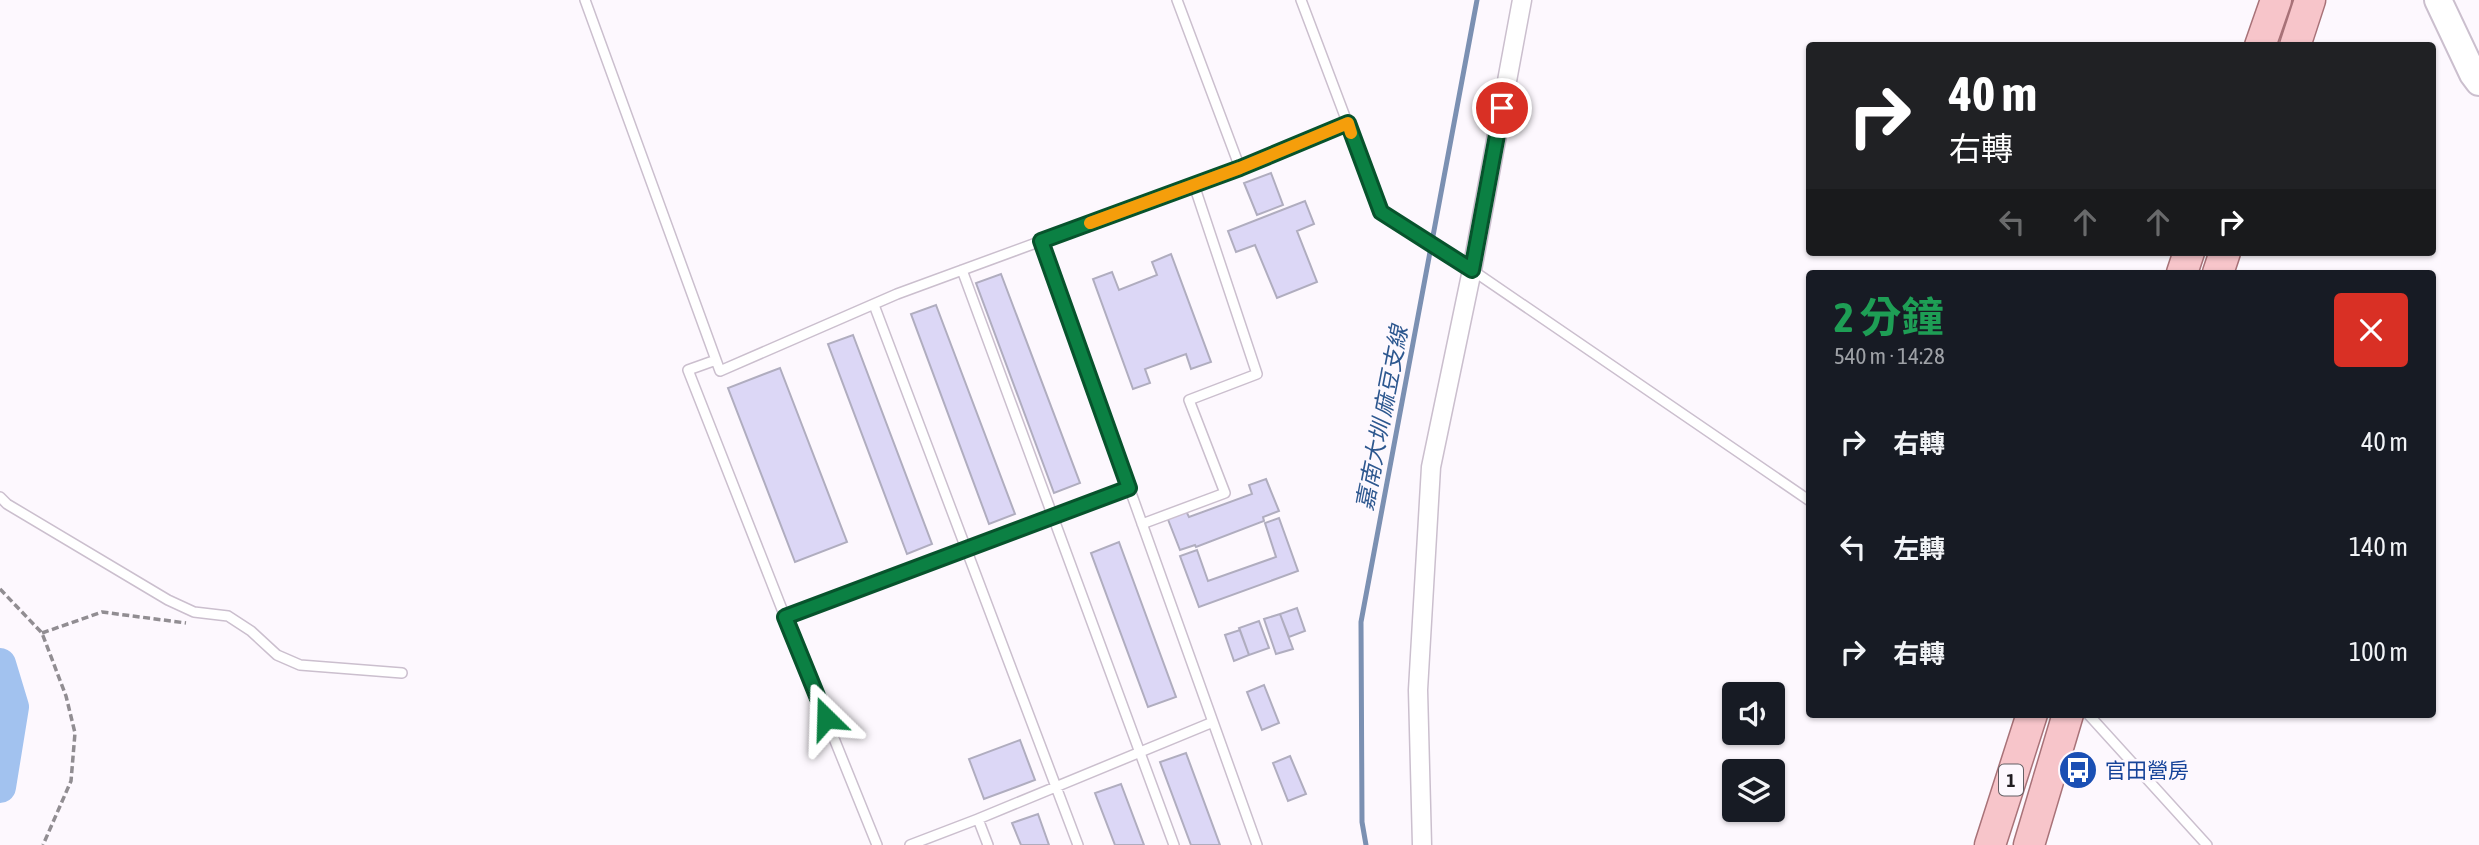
<!DOCTYPE html>
<html lang="zh-TW">
<meta charset="utf-8">
<style>
body{margin:0;font-family:"Asap Condensed","Noto Sans TC",sans-serif;background:#242831;color:#f1f3f6;height:100vh;display:flex;flex-direction:column;font-size:26px;white-space:nowrap}
*{box-sizing:border-box;margin:0}
p{font-size:23px;color:#9ea1a6}
.icon{flex:none;width:38px;height:38px;fill:none;stroke:currentColor;stroke-width:2;stroke-linecap:round;stroke-linejoin:round}
.map{position:relative;flex:1;overflow:hidden}
.drawer{position:absolute;left:1806px;top:270px;width:630px;height:448px;display:flex;flex-direction:column;background:#171b24;border-radius:7px;box-shadow:0 2px 5px #0004}
.drawer>*{flex:none}
.banner{position:absolute;left:1806px;top:42px;width:630px;height:214px;border-radius:7px;box-shadow:0 2px 5px #0004;background:#202124;color:#fff;overflow:hidden}
.fabs{position:absolute;left:1722px;top:682px;display:grid;gap:14px}
.fabs a{display:grid;place-items:center;width:63px;height:63px;border-radius:7px;background:#171b24;box-shadow:0 2px 5px #0004;font-size:35px}
.pin{position:absolute;display:grid;place-items:center;width:60px;height:60px;color:#fff;margin:-30px;border:4px solid #fff;border-radius:50%;box-shadow:0 2px 7px #0007}
.me{position:absolute;width:77px;margin:-38px;rotate:338deg;stroke-linejoin:round;filter:drop-shadow(0 0 5px #0008)}
.turn{display:flex;align-items:center;gap:24px;height:147px;padding:0 28px;font-size:32px}
.turn .icon{width:91px;height:91px;stroke-width:2.5}
.turn b{display:block;font-size:49px;line-height:60px}
.lanes{display:flex;align-items:center;height:66px;padding:0 28px;background:#0003;justify-content:center;gap:35px;direction:ltr}
.lanes .off{opacity:.35}
.round{display:grid;place-items:center;flex:none;width:74px;height:74px;border-radius:7px;background:#242831}
.headline{display:flex;align-items:center;justify-content:space-between;height:119px;padding:0 28px}
h1{font-size:42px;font-weight:700;line-height:52px;color:#1e9e55}
ul{padding:0;list-style:none}
li{display:flex;align-items:center;gap:21px;height:105px;padding:0 28px}
li div{flex:1}
li b{display:block;font-size:26px}
li em{font-style:normal}
.map>svg:first-child{display:block}
</style>
<div class="map">
<svg width="2479" height="845" viewBox="0 0 2479 845">
<rect width="100%" height="100%" fill="#fdf8fe"/>
<g fill="none" stroke-linecap="round" stroke-linejoin="round">
<!-- stream -->
<path stroke="#7b90b2" stroke-width="5" d="M1366,845L1362,822L1361,622L1477,0"/>
<!-- river -->
<path stroke="#a2c2ef" stroke-width="32" d="M0,664L13,707L0,787"/>
</g>
<!-- building -->
<path fill="#dcd7f6" stroke="#b0adbf" stroke-width="2" d="M1271,173L1283,205L1257,215L1244,183Z
M1305,201L1314,224L1297,231L1317,282L1277,298L1255,245L1236,252L1228,231Z
M1171,254L1211,362L1191,369L1186,354L1145,369L1150,383L1133,389L1093,279L1112,272L1119,290L1157,275L1152,262Z
M1001,274L1080,483L1054,493L976,283Z
M936,305L1015,514L989,524L911,314Z
M853,335L932,544L907,554L828,344Z
M780,368L847,542L795,562L728,388Z
M1266,479L1279,511L1263,517L1264,521L1196,547L1195,545L1180,550L1167,517L1186,511L1189,517L1252,494L1249,485Z
M1279,518L1298,571L1199,607L1180,556L1197,550L1208,581L1276,557L1265,523Z
M1119,542L1176,697L1148,707L1091,553Z
M1297,608L1305,631L1289,637L1280,614Z
M1280,614L1293,649L1276,654L1264,619Z
M1259,621L1269,648L1249,655L1239,628Z
M1240,630L1249,655L1234,661L1225,635Z
M1264,685L1279,723L1262,730L1247,692Z
M1020,740L1035,780L984,799L969,759Z
M1186,753L1220,845H1191L1160,762Z
M1290,756L1306,794L1288,801L1273,763Z
M1121,784L1144,845H1115L1095,793Z
M1038,814L1049,845H1021L1012,823Z"/>
<g fill="none" stroke-linecap="round" stroke-linejoin="round">
<defs>
<path id="lane" d="M585,0L720,371L897,294L1240,168L1348,123
M1177,0L1240,168
M1301,0L1381,212L1472,270L1810,501
M1041,241L1257,845
M962,270L1174,845
M874,305L1078,845
M716,360L688,370L785,617L1130,488
M0,497L7,504L168,600L194,612L228,616L251,631L277,655L300,665L402,673
M1142,524L1225,493L1189,400L1257,374L1194,185
M785,617L877,845
M2088,714L2207,845
M910,845L978,819
M988,845L978,819L1213,722"/>
<path id="street" d="M1422,845L1418,690L1431,467L1472,270L1522,0"/>
<path id="secondary" d="M2438,0L2473,74L2479,82"/>
<path id="primary" d="M2260,46L2276,0
M2295,46L2310,0
M2182,273L2189,252
M2218,273L2225,252
M1990,845L2032,714
M2029,845L2068,714"/>
</defs>
<!-- lane casing -->
<use href="#lane" stroke="#cbbfce" stroke-width="12"/>
<!-- street casing -->
<use href="#street" stroke="#cbbfce" stroke-width="21"/>
<!-- secondary casing -->
<use href="#secondary" stroke="#cbbfce" stroke-width="30"/>
<!-- primary casing -->
<use href="#primary" stroke="#a87278" stroke-width="33"/>
<!-- path -->
<path stroke="#918d92" stroke-width="3.5" stroke-dasharray="7 3.5" stroke-linecap="butt" d="M0,589L42,633L66,696L75,733L71,781L43,845
M42,633L102,612L186,623"/>
<!-- lane -->
<use href="#lane" stroke="#fff" stroke-width="9"/>
<!-- street -->
<use href="#street" stroke="#fff" stroke-width="18"/>
<!-- secondary -->
<use href="#secondary" stroke="#fff" stroke-width="26"/>
<!-- primary -->
<use href="#primary" stroke="#f7c5ca" stroke-width="30"/>
</g>
<g fill="none" stroke-linecap="round" stroke-linejoin="round">
<defs>
<path id="route" d="M826,718L785,617L1129,488L1041,241L1240,168L1348,123L1381,212L1472,270L1502,108"/>
</defs>
<!-- route casing -->
<use href="#route" stroke="#07532c" stroke-width="18"/>
<!-- route -->
<use href="#route" stroke="#0b8043" stroke-width="12"/>
<!-- slow -->
<path stroke="#f59e0b" stroke-width="12" d="M1090,223L1240,168L1348,123L1351,133"/>
</g>
<!-- icons -->
<defs>
<symbol id="bus-disc" viewBox="-11 -11 22 22"><circle r="9.5" fill="#1a4fb4" stroke="#fdf8fe"/><path d="M-5-6H5V4H4V6H2V4H-2V6H-4V4H-5ZM-3.5-4V0h7V-4ZM-3.5 1.2v1.5H-2V1.2ZM2 1.2v1.5H3.5V1.2Z" fill="#fff"/></symbol>
</defs>
<g fill-rule="evenodd">
<use href="#bus-disc" x="2056" y="748" width="44" height="44"/>
</g>
<g text-anchor="middle" dominant-baseline="central" stroke-width="5" stroke-linejoin="round" paint-order="stroke">
<!-- shield labels -->
<rect fill="#fdf8fe" stroke="#635f64" stroke-width="2" x="1999" y="764.5" width="24" height="31" rx="5"/>
<g font-size="19" font-weight="bold" fill="#211d22">
<text x="2011" y="780">1</text>
</g>
<!-- transit labels -->
<g font-size="21" fill="#164399" stroke="#fdf8fe" text-anchor="start">
<text x="2105" y="770">官田營房</text>
</g>
<!-- water labels -->
<g font-size="23" font-style="italic" fill="#2d578f" stroke="#fdf8fe">
<text transform="translate(1382 418) rotate(-79)">嘉南大圳 麻豆支線</text>
</g>
</g>
</svg>
<div class="fabs">
<a><svg class="icon" aria-label="sound" viewBox="0 0 24 24"><path d="M4 9h4l5-4v14l-5-4H4zM17 9q2 3 0 6"/></svg></a>
<a><svg class="icon" aria-label="layers" viewBox="0 0 24 24"><path d="M12 4l9 5-9 5-9-5zM3 14l9 5 9-5"/></svg></a>
</div>
<div class="pin" style="left:1502px;top:108px;background:#d93025"><svg class="icon" aria-label="arrive" viewBox="0 0 24 24"><path d="M6 21V4h12l-3 4 3 4H6"/></svg></div>
<svg class="me" style="left:826px;top:718px" viewBox="-20 -20 40 40"><path d="M0-17L14 15 0 8-14 15z" fill="#0b8043" stroke="#fff" stroke-width="4"/></svg>
<div class="banner">
<div class="turn"><svg class="icon" aria-label="right" viewBox="0 0 24 24"><path d="M7 20v-9h11M14 6l5 5-5 5"/></svg><div><b>40 m</b>右轉</div></div>
<div class="lanes"><svg class="icon off" aria-label="left" viewBox="0 0 24 24"><path d="M17 20v-9H6M10 6l-5 5 5 5"/></svg><svg class="icon off" aria-label="ahead" viewBox="0 0 24 24"><path d="M12 20V5M6 11l6-6 6 6"/></svg><svg class="icon off" aria-label="ahead" viewBox="0 0 24 24"><path d="M12 20V5M6 11l6-6 6 6"/></svg><svg class="icon" aria-label="right" viewBox="0 0 24 24"><path d="M7 20v-9h11M14 6l5 5-5 5"/></svg></div>
</div>
<section class="drawer">
<div class="headline"><div><h1>2 分鐘</h1><p>540 m · 14:28</p></div><a class="round" style="background:#d93025;color:#fff"><svg class="icon" aria-label="close" viewBox="0 0 24 24"><path d="M6 6l12 12M18 6L6 18"/></svg></a></div>
<ul>
<li><svg class="icon" aria-label="right" viewBox="0 0 24 24"><path d="M7 20v-9h11M14 6l5 5-5 5"/></svg><div><b>右轉</b></div><em>40 m</em></li>
<li><svg class="icon" aria-label="left" viewBox="0 0 24 24"><path d="M17 20v-9H6M10 6l-5 5 5 5"/></svg><div><b>左轉</b></div><em>140 m</em></li>
<li><svg class="icon" aria-label="right" viewBox="0 0 24 24"><path d="M7 20v-9h11M14 6l5 5-5 5"/></svg><div><b>右轉</b></div><em>100 m</em></li>
</ul>
</section>
</div>
